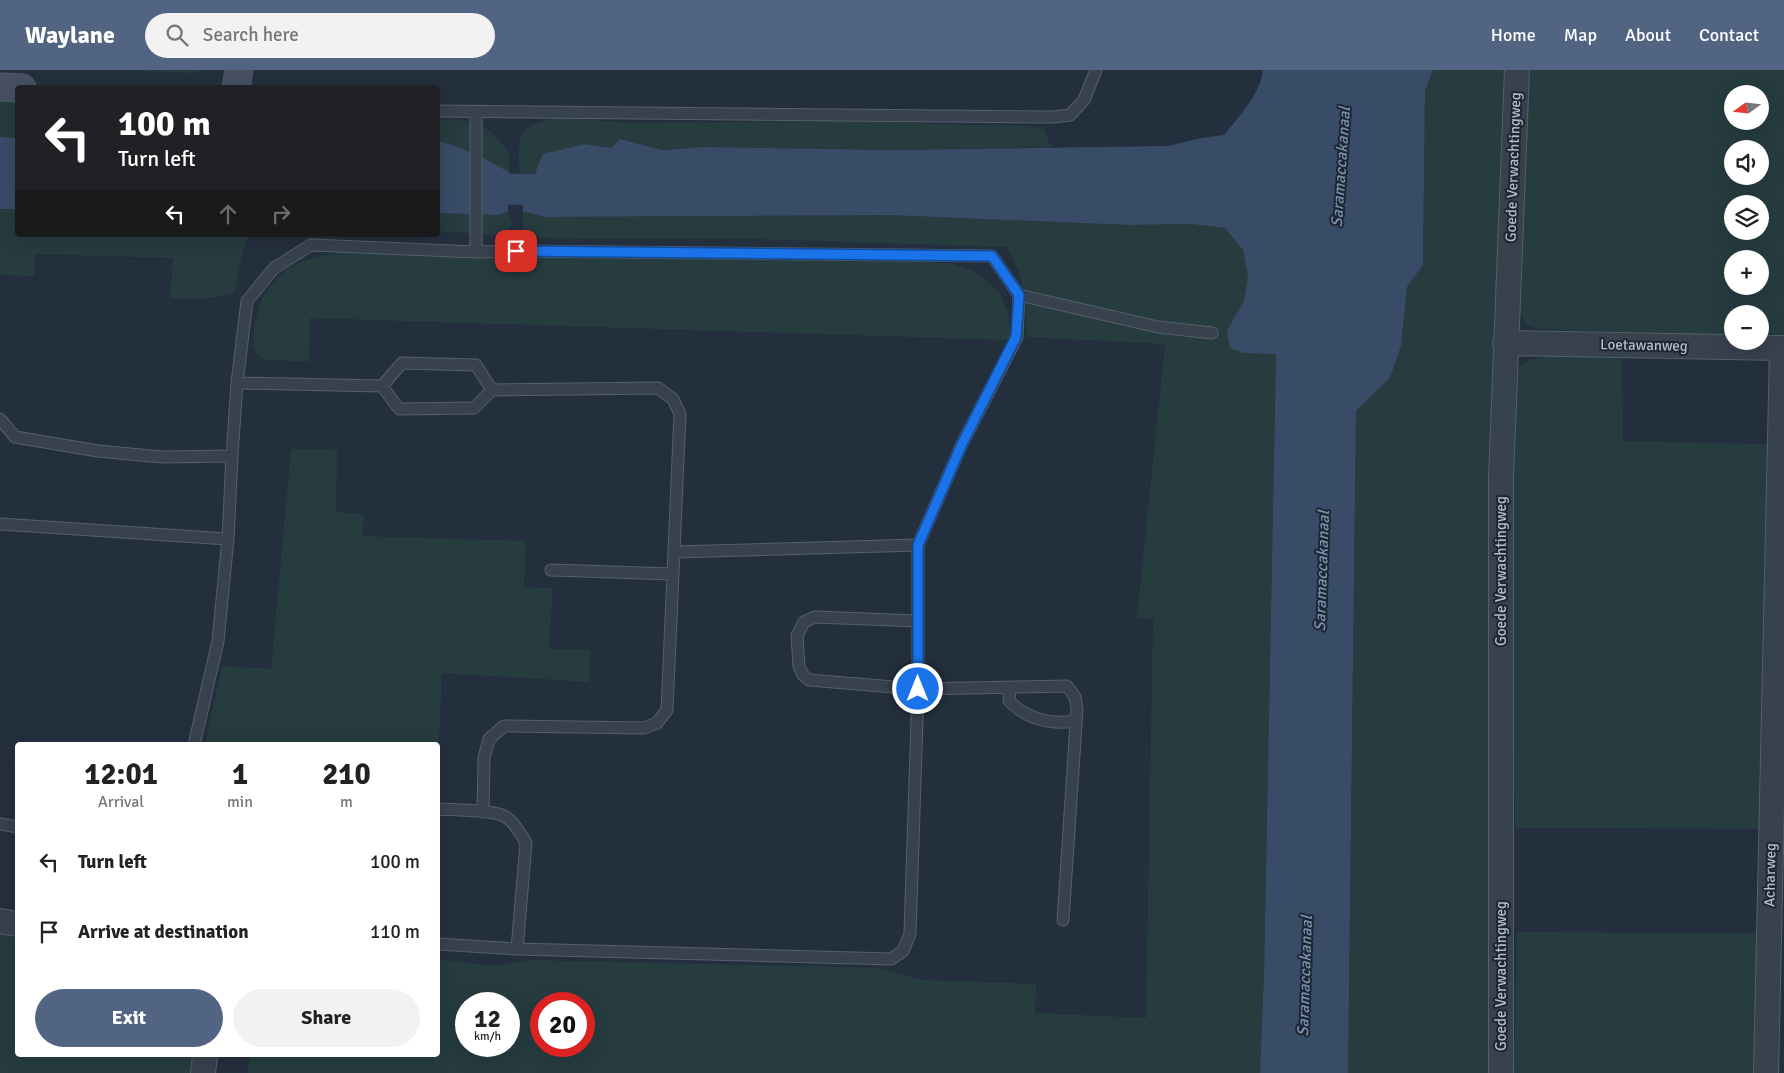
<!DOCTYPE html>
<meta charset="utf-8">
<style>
body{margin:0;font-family:Signika,sans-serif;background:#f2f2f2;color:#222;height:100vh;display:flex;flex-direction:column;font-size:19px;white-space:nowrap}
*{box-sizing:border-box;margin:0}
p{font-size:16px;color:#767676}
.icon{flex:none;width:28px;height:28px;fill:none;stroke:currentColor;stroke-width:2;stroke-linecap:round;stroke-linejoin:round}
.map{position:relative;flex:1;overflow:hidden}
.side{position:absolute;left:15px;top:672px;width:425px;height:315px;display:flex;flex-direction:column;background:#fff;border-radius:5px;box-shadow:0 5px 20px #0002}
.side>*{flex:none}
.hud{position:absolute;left:15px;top:15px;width:425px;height:152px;border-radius:5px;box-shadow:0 5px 20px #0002;background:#202124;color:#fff;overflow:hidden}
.needle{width:32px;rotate:255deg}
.tools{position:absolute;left:1724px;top:15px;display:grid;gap:10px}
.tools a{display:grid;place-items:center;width:45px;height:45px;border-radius:50%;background:#fff;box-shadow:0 5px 20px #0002;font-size:25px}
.speed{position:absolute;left:455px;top:922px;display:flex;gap:10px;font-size:25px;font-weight:700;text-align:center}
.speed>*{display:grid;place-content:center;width:65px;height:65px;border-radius:50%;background:#fff;box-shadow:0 5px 20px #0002;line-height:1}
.speed small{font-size:12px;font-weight:400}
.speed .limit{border:8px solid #d22;background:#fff;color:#111}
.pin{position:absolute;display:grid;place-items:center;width:42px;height:42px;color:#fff;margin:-21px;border-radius:10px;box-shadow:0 2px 8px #0006}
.me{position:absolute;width:55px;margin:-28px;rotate:0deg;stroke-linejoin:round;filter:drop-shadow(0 0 4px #0008)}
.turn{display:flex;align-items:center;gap:18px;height:105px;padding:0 20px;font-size:22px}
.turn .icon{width:65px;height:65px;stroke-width:2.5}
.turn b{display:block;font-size:35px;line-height:42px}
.lanes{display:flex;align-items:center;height:48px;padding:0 20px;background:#0003;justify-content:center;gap:25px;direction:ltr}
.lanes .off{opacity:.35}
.eta{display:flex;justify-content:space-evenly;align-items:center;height:85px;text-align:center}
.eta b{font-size:30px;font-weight:700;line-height:35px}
.action{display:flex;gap:10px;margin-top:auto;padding:10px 20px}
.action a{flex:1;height:58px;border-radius:30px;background:#516482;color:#fff;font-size:20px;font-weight:700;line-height:58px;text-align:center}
.action a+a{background:#f2f2f2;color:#222}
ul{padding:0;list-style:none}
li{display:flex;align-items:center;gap:15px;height:70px;padding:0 20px}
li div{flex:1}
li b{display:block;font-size:19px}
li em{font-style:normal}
header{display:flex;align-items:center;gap:30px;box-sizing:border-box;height:70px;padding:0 25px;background:#516482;color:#fff}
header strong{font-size:24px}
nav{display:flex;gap:28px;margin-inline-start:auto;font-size:18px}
.search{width:350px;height:45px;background:#f2f2f2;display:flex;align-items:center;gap:12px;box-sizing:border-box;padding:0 18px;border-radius:28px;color:#767676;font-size:19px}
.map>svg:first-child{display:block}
</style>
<header>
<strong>Waylane</strong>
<div class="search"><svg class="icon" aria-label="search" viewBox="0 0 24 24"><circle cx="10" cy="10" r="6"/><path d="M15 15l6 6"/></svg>Search here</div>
<nav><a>Home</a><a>Map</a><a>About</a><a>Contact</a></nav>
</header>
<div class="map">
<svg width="1784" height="1003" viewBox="0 0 1784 1003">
<rect width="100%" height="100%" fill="#242f3e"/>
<!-- green -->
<path fill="#263c3f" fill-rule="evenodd" d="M120,0H203L192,3Z
M1433,0H1506L1491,346L1489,1003H1348L1356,341L1390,308L1401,276L1407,217L1423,195L1425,21Z
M1528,0H1784V265L1760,264V244H1732V264H1662L1539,259L1526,255L1518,239ZM1732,24H1760V51H1732ZM1732,79H1760V106H1732ZM1732,134H1760V161H1732ZM1732,189H1760V216H1732Z
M0,31H17V68L0,67Z
M556,47L630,53L846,51L1043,57L1051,77L890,80L704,77L663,80L621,69L611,78L585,74L534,106L522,110C517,96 518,77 522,62L534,54Z
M438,50C450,51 464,49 477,53C489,58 505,73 509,86C510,91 509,97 509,102C486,89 463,77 438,71Z
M0,139H17L18,165H250L244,176L234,223L212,228H170L173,188L36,184L34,206L0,205Z
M523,141L545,147L889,145L1129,155L1191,154L1225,158L1243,180L1248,207L1244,230L1227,261L1243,283L1276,284L1264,904L1260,1003H248L249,985H438V889L494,896L528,890L880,898L921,910L1036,914L1035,943L1146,948L1153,549L1137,547L1165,274L1027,267L1025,225L1019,203L1007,177L755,169L534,168L523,160ZM466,934H509V976H466ZM541,934H584V976H541Z
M508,142L512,153L507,161L496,165L438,161V143L496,145Z
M336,183L920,191L952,194L976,202L1000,223L1008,243L1011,263L1009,270L310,248L309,291C301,291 268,291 263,289C244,281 258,236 265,224C270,216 280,203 289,198C302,190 321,186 336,183Z
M1559,284L1622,288L1623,371L1767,374L1761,759L1515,758L1511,347C1515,302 1508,291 1559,284Z
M291,379L337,380L336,442L364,444L363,466L526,471L524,517L553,518L549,579L591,580L589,612L442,603L438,693V675H205L222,596L271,599Z
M1517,862L1761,864L1758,1003H1514Z
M0,864L17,867L18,985H192L194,1003H0Z"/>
<!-- water -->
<path fill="#394c67" d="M1262,0H1433L1425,21L1423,195L1407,217L1401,276L1390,308L1356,341L1348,1003H1260L1264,904L1276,284L1243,283L1230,278L1227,261L1244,230L1248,207L1243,180L1225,158L1191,154L1129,155L889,145L545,147L523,141L522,110L534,106L543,84L585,74L611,78L620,69L663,80L704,77L890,80L1168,76L1201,68L1224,65C1236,50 1264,20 1262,0Z
M0,67L17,68V139H0Z
M438,71C463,77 486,89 509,102L508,142L496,145L438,143Z"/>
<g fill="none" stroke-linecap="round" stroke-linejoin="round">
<!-- canal -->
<path stroke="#394c67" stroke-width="31" d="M438,118L566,120"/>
<defs>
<path id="lane" d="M438,41L1053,47L1070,45L1084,30L1096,0
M476,182V42
M1019,225L1158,257L1212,263
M237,313L382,316L402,293L476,295L492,320
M382,316L399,339L474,338L492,320L658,318L673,329L680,344L667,640L657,653L644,658L504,656L489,669L484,688L483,742
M0,349L15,367L98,381L162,387L232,386
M0,454L228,469
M674,482L918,475
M551,500L673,504
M918,551L815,547L804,552L797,566L799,596L803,605L809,610L918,619L1067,616L1075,627L1077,639L1063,850
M1010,617L1009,631C1028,650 1050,655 1076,651
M194,675L218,571L228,469L232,386L237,313L247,231L274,198L311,175L476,182L517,181L992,186L1019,225L1017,267L962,374L918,475V619L910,864L903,881L891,889L517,879L438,874
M438,739C451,740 493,740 504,746C513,750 521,764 526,773L517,879
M0,754L18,757"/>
<path id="street" d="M1505,273L1784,278
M0,851L18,854
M203,1003L205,985
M1501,1003V408L1517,0
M1766,1003L1782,278"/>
<path id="secondary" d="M0,17L22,18
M236,18L239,0"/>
</defs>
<!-- lane casing -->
<use href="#lane" stroke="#565f6c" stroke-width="13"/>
<!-- street casing -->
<use href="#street" stroke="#565f6c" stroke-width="26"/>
<!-- secondary casing -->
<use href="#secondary" stroke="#565f6c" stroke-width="29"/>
<!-- lane -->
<use href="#lane" stroke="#38414e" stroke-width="11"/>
<!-- street -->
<use href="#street" stroke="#38414e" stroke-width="24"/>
<!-- secondary -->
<use href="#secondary" stroke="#465061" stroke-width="28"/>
</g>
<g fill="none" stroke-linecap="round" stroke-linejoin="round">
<defs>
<path id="route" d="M516,181L992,186L1019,225L1016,267L962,374L918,475V619"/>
</defs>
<!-- route casing -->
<use href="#route" stroke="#114b97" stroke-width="12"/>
<!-- route -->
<use href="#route" stroke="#1a73e8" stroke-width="9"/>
</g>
<g text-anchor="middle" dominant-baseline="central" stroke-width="4" stroke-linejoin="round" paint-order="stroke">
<!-- street labels -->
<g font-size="15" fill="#b4bcc9" stroke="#1d2633">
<text transform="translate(1513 97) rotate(-88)">Goede Verwachtingweg</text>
<text transform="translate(1644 275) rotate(1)">Loetawanweg</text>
<text transform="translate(1501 501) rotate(-90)">Goede Verwachtingweg</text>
<text transform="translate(1770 805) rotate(-89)">Acharweg</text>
<text transform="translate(1501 906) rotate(-90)">Goede Verwachtingweg</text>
</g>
<!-- water labels -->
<g font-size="16" font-style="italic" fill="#7c92b1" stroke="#1d2633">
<text transform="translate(1341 97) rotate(-86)">Saramaccakanaal</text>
<text transform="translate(1322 501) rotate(-88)">Saramaccakanaal</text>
<text transform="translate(1305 906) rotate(-88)">Saramaccakanaal</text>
</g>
</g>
</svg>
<div class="tools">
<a><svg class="needle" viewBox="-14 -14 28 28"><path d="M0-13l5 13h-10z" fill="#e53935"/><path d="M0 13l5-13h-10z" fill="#767676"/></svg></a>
<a><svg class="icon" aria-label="sound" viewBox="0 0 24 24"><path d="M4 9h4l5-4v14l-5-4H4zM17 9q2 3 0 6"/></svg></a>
<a><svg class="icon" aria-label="layers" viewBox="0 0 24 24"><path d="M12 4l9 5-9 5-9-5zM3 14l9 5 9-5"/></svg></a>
<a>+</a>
<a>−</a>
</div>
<div class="speed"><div>12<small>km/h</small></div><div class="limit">20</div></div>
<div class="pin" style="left:516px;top:181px;background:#d93025"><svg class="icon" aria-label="arrive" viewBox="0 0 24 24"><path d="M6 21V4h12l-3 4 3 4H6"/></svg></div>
<svg class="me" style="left:918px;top:619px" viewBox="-20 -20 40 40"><circle r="17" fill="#1a73e8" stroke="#fff" stroke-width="3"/><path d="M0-11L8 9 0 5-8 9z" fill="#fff"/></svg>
<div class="hud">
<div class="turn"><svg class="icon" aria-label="left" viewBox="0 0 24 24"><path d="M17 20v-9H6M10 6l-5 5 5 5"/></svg><div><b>100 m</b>Turn left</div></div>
<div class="lanes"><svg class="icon" aria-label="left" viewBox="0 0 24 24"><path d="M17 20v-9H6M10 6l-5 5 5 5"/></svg><svg class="icon off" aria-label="ahead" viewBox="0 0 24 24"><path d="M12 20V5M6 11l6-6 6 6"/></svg><svg class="icon off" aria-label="right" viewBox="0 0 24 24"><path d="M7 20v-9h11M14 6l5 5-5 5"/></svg></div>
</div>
<section class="side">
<div class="eta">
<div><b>12:01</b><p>Arrival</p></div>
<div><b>1</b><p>min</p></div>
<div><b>210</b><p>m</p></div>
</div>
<ul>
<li><svg class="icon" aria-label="left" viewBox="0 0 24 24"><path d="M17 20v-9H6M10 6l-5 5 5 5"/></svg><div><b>Turn left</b></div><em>100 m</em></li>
<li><svg class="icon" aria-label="arrive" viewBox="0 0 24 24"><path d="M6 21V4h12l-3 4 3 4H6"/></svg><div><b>Arrive at destination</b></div><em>110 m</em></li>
</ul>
<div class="action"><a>Exit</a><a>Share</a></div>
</section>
</div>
